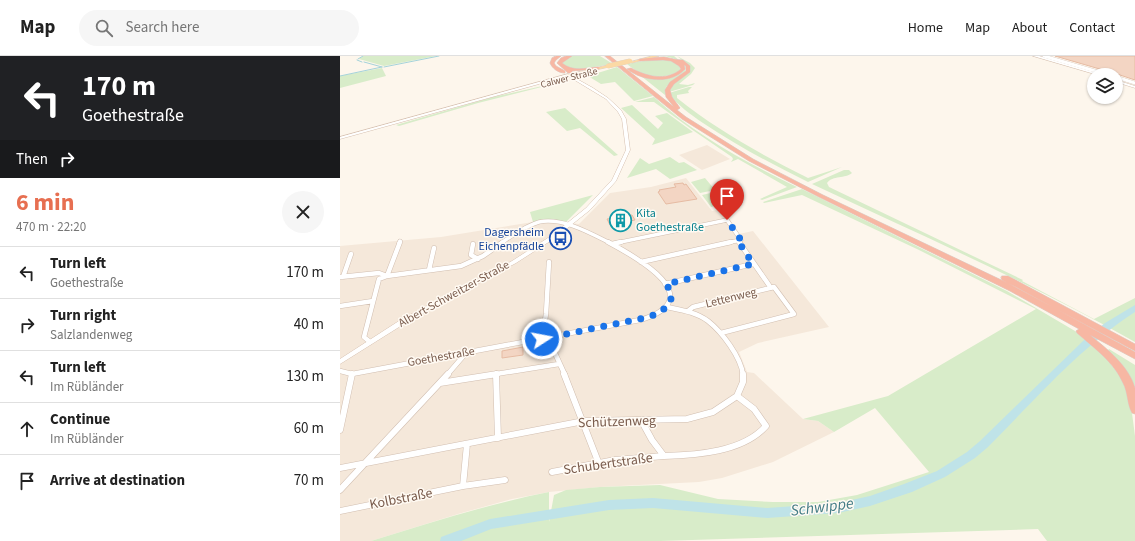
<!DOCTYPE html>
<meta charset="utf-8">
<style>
body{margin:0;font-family:"Source Sans 3",sans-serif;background:#f6f6f6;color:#222;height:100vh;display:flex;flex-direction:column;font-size:15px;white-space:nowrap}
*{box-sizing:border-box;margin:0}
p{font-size:13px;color:#767676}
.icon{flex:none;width:22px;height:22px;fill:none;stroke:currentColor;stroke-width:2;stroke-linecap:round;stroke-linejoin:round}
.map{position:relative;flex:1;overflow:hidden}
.drawer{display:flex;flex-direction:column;background:#fff;width:340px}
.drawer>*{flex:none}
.hud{background:#202124;color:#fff;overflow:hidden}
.controls{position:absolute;left:747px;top:12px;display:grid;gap:8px}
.controls a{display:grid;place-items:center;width:36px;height:36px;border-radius:50%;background:#fff;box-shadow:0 1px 3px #0004;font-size:20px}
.pin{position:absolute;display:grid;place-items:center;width:34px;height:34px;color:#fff;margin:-41px -17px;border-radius:50% 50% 50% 0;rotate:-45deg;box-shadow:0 0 4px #0007}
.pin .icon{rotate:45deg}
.me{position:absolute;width:44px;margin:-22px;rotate:79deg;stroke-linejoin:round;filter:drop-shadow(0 0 3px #0008)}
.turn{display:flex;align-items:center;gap:14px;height:84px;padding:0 16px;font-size:18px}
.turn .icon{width:52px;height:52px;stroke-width:2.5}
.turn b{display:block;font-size:28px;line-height:34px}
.then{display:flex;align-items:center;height:38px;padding:0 16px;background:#0003;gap:8px;font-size:15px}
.round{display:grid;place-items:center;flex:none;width:42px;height:42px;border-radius:21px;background:#f6f6f6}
.overview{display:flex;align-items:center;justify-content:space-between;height:68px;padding:0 16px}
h1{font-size:24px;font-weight:700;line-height:30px;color:#e76f51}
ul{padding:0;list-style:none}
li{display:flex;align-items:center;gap:12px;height:52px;padding:0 16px;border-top:1px solid #e0e0e0}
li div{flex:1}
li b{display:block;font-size:15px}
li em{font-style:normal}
header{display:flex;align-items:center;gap:24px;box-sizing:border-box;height:56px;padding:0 20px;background:#fff;border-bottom:1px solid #e0e0e0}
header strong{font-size:19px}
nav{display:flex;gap:22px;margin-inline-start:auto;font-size:14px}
.search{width:280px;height:36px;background:#f6f6f6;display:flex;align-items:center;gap:10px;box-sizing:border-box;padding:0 14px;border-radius:22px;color:#767676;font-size:15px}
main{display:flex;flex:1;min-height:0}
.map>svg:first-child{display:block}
</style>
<header>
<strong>Map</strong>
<div class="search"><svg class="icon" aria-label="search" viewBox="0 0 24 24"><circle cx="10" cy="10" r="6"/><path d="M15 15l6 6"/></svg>Search here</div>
<nav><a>Home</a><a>Map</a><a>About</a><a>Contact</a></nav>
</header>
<main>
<section class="drawer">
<div class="hud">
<div class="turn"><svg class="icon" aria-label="left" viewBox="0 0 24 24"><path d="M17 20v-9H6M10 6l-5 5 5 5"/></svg><div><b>170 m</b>Goethestraße</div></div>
<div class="then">Then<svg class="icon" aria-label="right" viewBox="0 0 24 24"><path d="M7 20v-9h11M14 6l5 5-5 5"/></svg></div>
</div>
<div class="overview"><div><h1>6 min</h1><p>470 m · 22:20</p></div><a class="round"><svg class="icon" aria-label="close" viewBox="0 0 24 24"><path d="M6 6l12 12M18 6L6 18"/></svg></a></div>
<ul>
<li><svg class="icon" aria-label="left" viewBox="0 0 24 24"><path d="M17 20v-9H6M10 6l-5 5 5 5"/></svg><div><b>Turn left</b><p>Goethestraße</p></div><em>170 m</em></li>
<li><svg class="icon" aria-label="right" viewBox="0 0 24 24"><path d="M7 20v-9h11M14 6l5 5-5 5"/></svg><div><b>Turn right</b><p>Salzlandenweg</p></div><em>40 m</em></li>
<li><svg class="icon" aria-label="left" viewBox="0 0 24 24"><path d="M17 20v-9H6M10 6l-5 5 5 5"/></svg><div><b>Turn left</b><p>Im Rübländer</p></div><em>130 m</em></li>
<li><svg class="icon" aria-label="ahead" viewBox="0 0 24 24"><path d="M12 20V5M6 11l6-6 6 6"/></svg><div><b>Continue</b><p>Im Rübländer</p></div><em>60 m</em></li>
<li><svg class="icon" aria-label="arrive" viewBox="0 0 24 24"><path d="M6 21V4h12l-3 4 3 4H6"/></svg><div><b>Arrive at destination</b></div><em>70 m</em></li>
</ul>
</section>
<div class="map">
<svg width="795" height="485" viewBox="0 0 795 485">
<rect width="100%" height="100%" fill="#fdf6ec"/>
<!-- residential -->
<path fill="#f5e8da" d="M367,89L390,103L362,114L339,99Z
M346,122L372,155L383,153L399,178L413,175L489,271L418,287L399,296L407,316L414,317L463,363L478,365L494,376L433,406L382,422L359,426L260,431L209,436L172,443L118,458L31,485H0V190L101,181L193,166L211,165L239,168L270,137L311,131Z"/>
<!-- green -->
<path fill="#d8ecc9" d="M23,0H96L44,10L19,3Z
M232,0H260L273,8L236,14L222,9V5Z
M319,0H334L346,10L345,17L326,31L325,39L301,20C314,21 337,25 345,12C341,3 329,0 319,0Z
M337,0L350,7L355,12L351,18L339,28L348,29L355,27L353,29L329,36L330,31L350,14L349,10Z
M324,1L338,8L341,14C323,25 304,22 287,8Z
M277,11L313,40L294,45L275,26L261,28L248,20Z
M42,12L46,20L0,32V20Z
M229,24L138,47L59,70L56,69L153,41Z
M349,31H352L348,35L349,37L337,39V42C377,74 422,99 468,122L502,111L468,126C432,108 397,90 363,67C350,58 338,50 329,37Z
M314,41C355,79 407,107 457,131L422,144L420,143L447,131L398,103L391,106L393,103L392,101L354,75L314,46H295Z
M292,49L318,73L323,67L315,60L327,57L353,76L312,89L315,83L281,52Z
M225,52L278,99L274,100L240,72L227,75L206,56Z
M330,101L339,107L344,106L357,114L330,123L316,113L287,122L300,102L309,108Z
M504,114H509L512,117C505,123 493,119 487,127L489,131L683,224L682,225L754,263L795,242V286C692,228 581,179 472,128Z
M365,122L375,134L360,137L351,126Z
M462,133L667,235L735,275L762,297L782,322L790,342L795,380V485H707L698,473L320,485H31C90,467 148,448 209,436V466L214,439L226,434L260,431L320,429L378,443L433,446H478L517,439L589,416L535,352L494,376L478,365L463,363L548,340L696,253L579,194L462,139L424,147L423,146Z
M379,135L391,146L371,151L362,139Z
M253,139L225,167L193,166L190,156Z
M769,293L795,309V332L768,294Z"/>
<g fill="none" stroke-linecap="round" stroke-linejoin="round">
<!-- stream -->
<path stroke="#a5d3da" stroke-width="1" d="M18,3L23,0
M17,4L22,6
M24,6L42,11
M44,11L99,0
M0,20L42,11"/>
<!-- river -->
<path fill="#bfe3e8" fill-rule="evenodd" d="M795,249V256C739,292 695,344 648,391L635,402L605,421L572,436L530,450L498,457L427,462L313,452L269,454L151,473L121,485H100L101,481L150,463L269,444L313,442L427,452L498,447L530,440L564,428L597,415L627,396L640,385L743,285L765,267Z"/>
</g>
<!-- building -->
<path fill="#f3d5c3" stroke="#e6bba3" d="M715,0H795V24L777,18H772L770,16Z
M343,127L344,129L346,128L357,143L326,148L318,136L320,135L319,134L336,131L334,128Z
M292,159L295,164L270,169L267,163Z
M183,291V299L162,302V295Z"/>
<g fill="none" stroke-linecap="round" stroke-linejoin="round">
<defs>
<path id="street-far3" d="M704,0L769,19
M776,21L795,27"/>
<path id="street-far2" d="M398,185L400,187
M59,187L60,185
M161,187C173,179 185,170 199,166C222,161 250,177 270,187
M276,187L387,164L401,184L386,187"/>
<path id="street-far1" d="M399,186L431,232
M133,188L131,199L138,203
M272,188L281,186
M301,206L391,186
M89,214L94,192
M0,221L39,217L47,220L121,210L143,200L163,186
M3,221L11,198
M325,228L413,208
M0,250L33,245
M327,251C341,254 356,256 368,265C382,276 401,301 403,319
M348,255L353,251L434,231L454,258L381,277
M208,282L225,319
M202,283L206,258L209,206
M30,286L24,281L39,223L47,220L60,186
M0,315L12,318L300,264C371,243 298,202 268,186
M107,319L126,297
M150,319L219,308"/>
<path id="street" d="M156,318L158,382
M224,318L259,408
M100,327L157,318
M301,364L312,384L324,400C357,399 403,396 426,370L414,353L397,340
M0,374L12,318
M0,412L244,365L347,363L373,356L397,340L403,326V318
M212,416L275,404L324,400
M123,430L127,388
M0,434L108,318
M0,455L123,430L165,424"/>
<path id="secondary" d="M693,0H699L764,19H758Z
M228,18L253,32L268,42L281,54L286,63L290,94L276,125L250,154L215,182L176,207L67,266L0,308V303L62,263L133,226L172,205L211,180L246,152L272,124L286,94L282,63L278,56L266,43L228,20L0,83V81Z
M776,24L795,30V32L776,26Z"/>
<path id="primary" d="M312,0H319L292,7L290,6Z
M268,9H269V11L228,20L226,19Z"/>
<path id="highway" d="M216,0H221L216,4L214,7L216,10L225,15V17C218,17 212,12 210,7L212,2Z
M226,0H232L222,7C233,16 245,12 258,11L260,12L258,13L232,15V17H228L217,7L221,2Z
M265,0H270L334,51L326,41L325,34L330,26L346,15V10L344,9L345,13C331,29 302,25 287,13L291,12C306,20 326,26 341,13L339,10L331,5L323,4L300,5L298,4L300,3C308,2 316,1 324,1C331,2 336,4 343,4L350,10V16L334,28L330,34L332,41L340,52L337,54L346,61L413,103L483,139L676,231L795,296V303L750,279C767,293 789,310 795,332C795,340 795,350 795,358L792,357C787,348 788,336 783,327C774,306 754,292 737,277L736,275L739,273L670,235L479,141L409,105L342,63Z
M662,220H668L795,288V295L662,224L661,222Z"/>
</defs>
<!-- street-far3 casing -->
<use href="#street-far3" stroke="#d1beb0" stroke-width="3.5"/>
<!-- street-far2 casing -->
<use href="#street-far2" stroke="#d1beb0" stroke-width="4.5"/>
<!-- street-far1 casing -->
<use href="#street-far1" stroke="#d1beb0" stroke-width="5.5"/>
<!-- street casing -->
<use href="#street" stroke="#d1beb0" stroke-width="7"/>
<!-- secondary casing -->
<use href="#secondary" stroke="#d6c0b0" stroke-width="1"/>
<!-- primary casing -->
<use href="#primary" stroke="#dad1cd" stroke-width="1"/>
<!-- highway casing -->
<use href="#highway" stroke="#dad1cd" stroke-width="1"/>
<!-- street-far3 -->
<use href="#street-far3" stroke="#fff" stroke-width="3"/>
<!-- street-far2 -->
<use href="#street-far2" stroke="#fff" stroke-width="3.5"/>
<!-- street-far1 -->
<use href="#street-far1" stroke="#fff" stroke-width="4.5"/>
<!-- street -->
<use href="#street" stroke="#fff" stroke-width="6"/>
<!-- secondary -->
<use href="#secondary" fill="#fff" fill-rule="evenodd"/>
<!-- primary -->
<use href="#primary" fill="#fbd9a5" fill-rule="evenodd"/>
<!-- highway -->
<use href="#highway" fill="#f7b7a3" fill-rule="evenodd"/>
<defs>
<path id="primary-bridge" d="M268,10L290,5"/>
</defs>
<!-- primary-bridge casing -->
<use href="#primary-bridge" stroke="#dad1cd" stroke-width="5" stroke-linecap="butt"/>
<!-- primary-bridge -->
<use href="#primary-bridge" stroke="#fbd9a5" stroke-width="4.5"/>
</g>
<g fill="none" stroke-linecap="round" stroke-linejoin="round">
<!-- route -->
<path stroke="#1a73e8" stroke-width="7" stroke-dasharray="0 12.6" d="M202,283L309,261C325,254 339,246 326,228L413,208L398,185L401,184L387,164"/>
</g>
<!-- icons -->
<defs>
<symbol id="building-ring" viewBox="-11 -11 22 22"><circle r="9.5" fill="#fffaf3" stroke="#0f9aa8" stroke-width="1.5"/><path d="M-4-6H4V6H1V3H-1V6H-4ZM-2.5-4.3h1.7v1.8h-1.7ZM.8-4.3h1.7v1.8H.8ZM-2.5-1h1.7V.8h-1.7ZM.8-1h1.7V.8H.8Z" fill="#0f9aa8"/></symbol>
<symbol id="bus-ring" viewBox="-11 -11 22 22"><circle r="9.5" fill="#fffaf3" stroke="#1a4fb4" stroke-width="1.5"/><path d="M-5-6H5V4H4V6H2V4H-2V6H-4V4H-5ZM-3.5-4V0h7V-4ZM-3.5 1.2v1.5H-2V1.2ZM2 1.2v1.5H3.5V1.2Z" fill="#1a4fb4"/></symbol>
</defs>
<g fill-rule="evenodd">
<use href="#building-ring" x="268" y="152" width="25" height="25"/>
<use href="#bus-ring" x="208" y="170" width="25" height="25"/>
</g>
<g text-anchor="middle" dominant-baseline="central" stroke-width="3" stroke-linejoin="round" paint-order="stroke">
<!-- far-street labels -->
<g font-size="10" fill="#7a5c4d" stroke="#fffaf3">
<text transform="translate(229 22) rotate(-14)">Calwer Straße</text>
</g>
<!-- culture labels -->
<g font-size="12" fill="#0d838f" stroke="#fffaf3" text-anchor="start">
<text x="296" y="157">Kita<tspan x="296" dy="14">Goethestraße</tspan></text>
</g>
<!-- transit labels -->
<g font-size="12" fill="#164399" stroke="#fffaf3" text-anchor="end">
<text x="204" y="176">Dagersheim<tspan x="204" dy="14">Eichenpfädle</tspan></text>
</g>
<!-- street labels -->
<g font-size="12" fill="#7a5c4d" stroke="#fffaf3">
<text transform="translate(114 238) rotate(-29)">Albert-Schweitzer-Straße</text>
<text transform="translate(391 242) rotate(-14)">Lettenweg</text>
<text transform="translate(101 301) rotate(-10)">Goethestraße</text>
</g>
<!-- near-street labels -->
<g font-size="14" fill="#7a5c4d" stroke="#fffaf3">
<text transform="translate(277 366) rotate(-2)">Schützenweg</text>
<text transform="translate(268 408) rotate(-8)">Schubertstraße</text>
<text transform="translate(61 443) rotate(-11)">Kolbstraße</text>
</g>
<!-- near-water labels -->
<g font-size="16" font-style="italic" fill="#437c86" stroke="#fffaf3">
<text transform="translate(482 451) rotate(-7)">Schwippe</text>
</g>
</g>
</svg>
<div class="controls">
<a><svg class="icon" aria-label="layers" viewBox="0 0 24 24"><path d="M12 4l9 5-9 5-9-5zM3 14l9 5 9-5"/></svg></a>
</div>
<div class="pin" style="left:387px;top:164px;background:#d93025"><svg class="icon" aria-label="arrive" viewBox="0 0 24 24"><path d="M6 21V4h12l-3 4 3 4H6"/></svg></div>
<svg class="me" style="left:202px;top:283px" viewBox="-20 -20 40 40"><circle r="17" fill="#1a73e8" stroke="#fff" stroke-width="3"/><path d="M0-11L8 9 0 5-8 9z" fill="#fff"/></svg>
</div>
</main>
